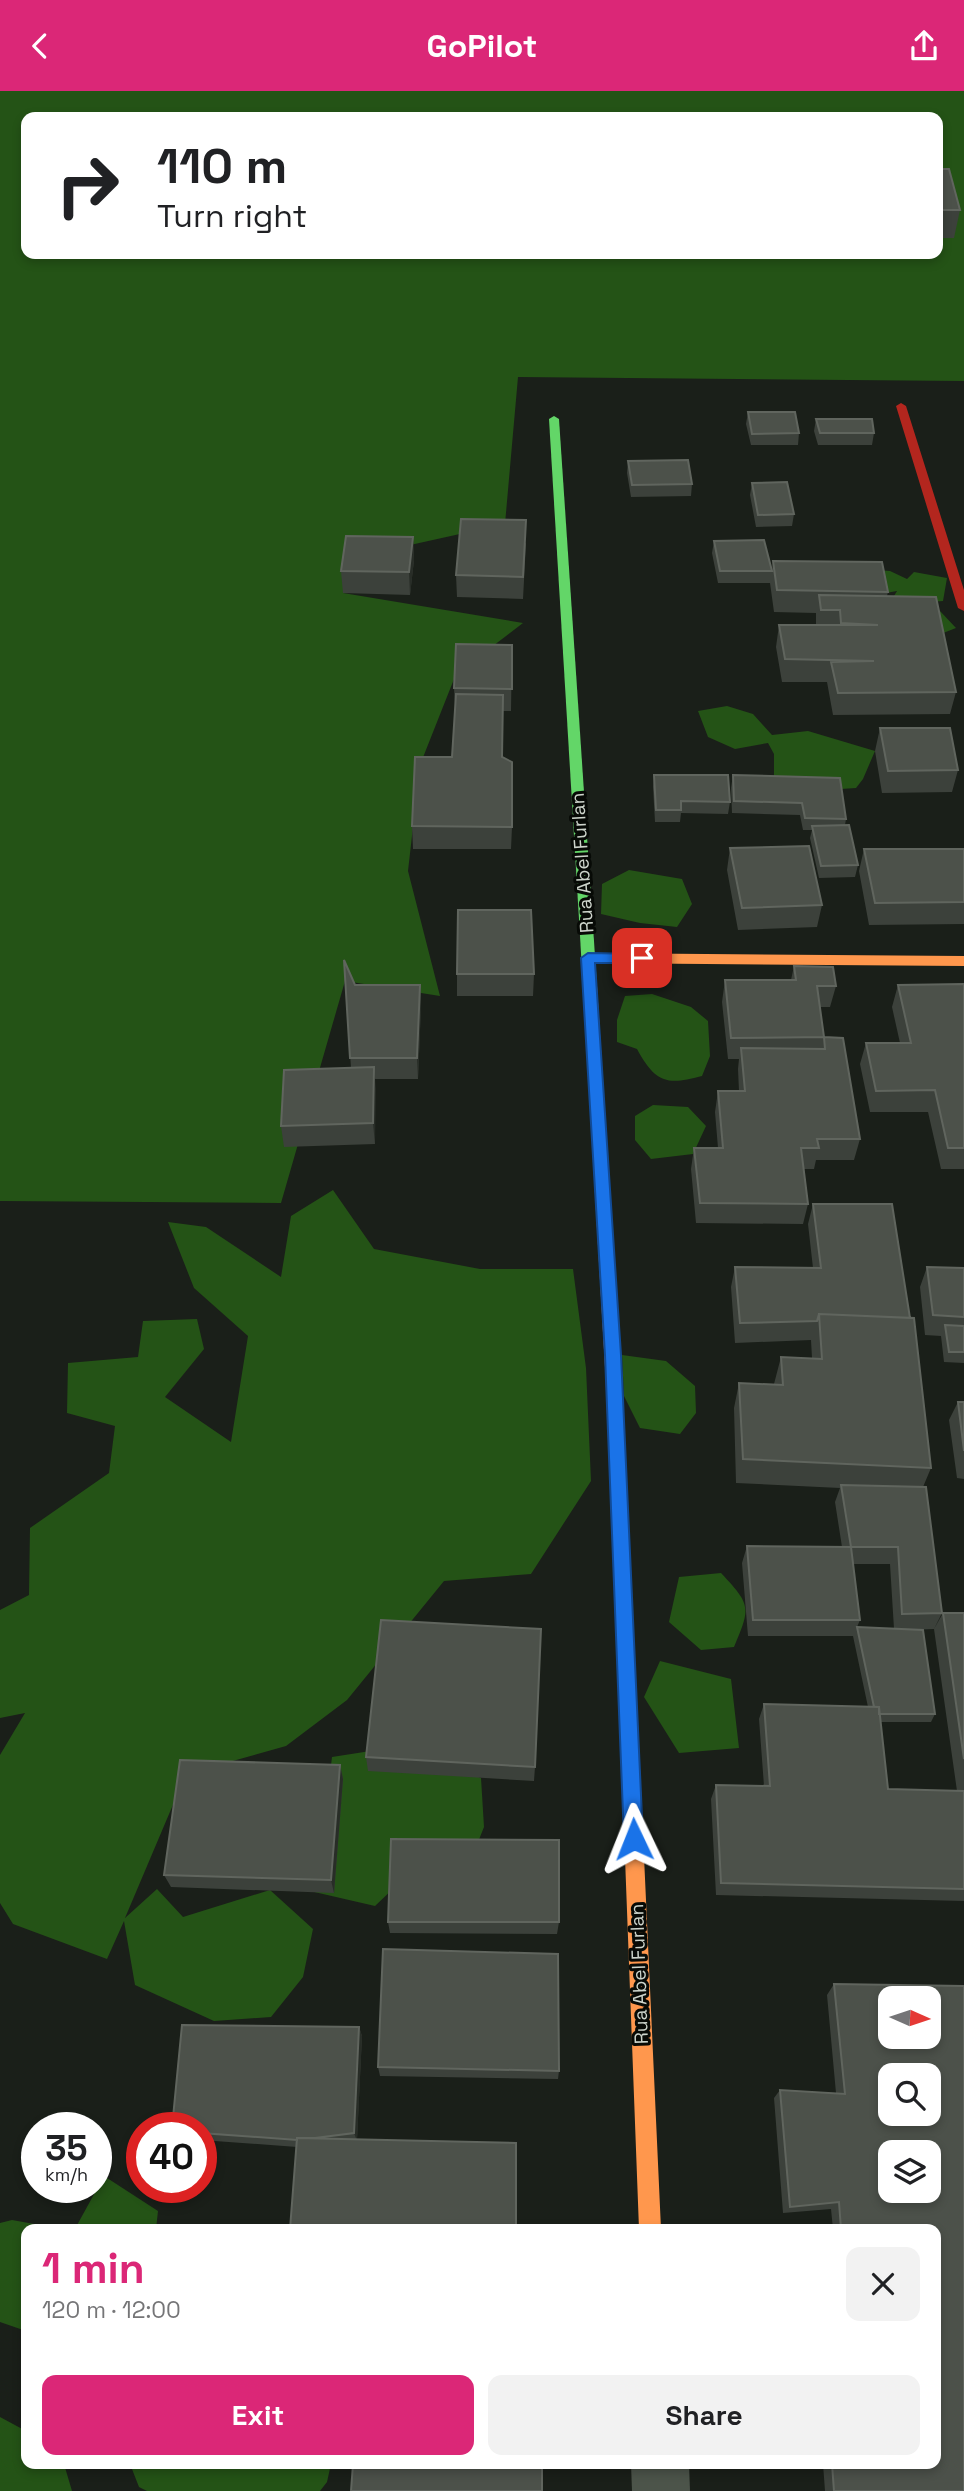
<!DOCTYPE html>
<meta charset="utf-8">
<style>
body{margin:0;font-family:"Space Grotesk",sans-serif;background:#f2f2f2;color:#202124;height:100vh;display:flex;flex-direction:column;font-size:26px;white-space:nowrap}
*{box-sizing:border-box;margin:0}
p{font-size:23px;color:#757577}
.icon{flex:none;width:38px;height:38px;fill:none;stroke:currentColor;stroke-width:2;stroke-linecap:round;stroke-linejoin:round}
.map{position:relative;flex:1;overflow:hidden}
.drawer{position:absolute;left:21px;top:2133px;width:920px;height:245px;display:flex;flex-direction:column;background:#fff;border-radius:14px;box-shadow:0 4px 10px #0003}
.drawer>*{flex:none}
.banner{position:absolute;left:21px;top:21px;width:922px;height:147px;border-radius:14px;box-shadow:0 4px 10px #0003;background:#fff;color:#202124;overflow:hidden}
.needle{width:46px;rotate:93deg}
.tools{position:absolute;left:878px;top:1895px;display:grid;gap:14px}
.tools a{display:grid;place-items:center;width:63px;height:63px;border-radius:14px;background:#fff;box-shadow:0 4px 10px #0003;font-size:35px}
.speed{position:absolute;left:21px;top:2021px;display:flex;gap:14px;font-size:35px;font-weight:700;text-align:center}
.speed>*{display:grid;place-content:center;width:91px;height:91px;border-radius:50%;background:#fff;box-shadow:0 4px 10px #0003;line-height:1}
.speed small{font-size:18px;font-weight:400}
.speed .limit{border:10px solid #d22;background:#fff;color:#111}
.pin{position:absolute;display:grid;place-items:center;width:60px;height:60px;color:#fff;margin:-30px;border-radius:14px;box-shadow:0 4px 10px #0006}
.me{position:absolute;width:77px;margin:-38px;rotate:358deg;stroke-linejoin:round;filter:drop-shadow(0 0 5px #0008)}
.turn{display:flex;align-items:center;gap:24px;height:147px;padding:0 21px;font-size:32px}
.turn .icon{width:91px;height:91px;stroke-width:2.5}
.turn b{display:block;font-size:49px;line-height:60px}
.round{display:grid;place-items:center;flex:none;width:74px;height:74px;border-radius:14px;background:#f2f2f2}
.headline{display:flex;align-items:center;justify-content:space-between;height:119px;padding:0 21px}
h1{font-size:42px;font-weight:700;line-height:52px;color:#db2777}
.button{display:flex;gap:14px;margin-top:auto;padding:14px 21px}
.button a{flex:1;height:80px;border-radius:14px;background:#db2777;color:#fff;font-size:28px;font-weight:700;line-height:80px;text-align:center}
.button a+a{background:#f2f2f2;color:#202124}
header{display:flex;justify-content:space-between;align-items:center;height:91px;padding:0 21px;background:#db2777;color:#fff;font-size:32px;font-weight:700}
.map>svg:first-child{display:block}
</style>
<header><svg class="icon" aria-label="back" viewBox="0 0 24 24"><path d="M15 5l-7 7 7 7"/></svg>GoPilot<svg class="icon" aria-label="share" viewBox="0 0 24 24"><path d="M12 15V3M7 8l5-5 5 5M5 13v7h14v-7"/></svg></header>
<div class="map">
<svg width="964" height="2400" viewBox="0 0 964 2400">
<rect width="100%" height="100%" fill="#1a1f19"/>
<!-- forest -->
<path fill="#245316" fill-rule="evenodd" d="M0,0H964V290L518,286L505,433L347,468L343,502L523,532L456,583L420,674L408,780L440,905L345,890L281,1112L0,1110ZM26,26H938V163H26Z
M861,478L890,480L907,488L914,481L947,487L943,510L918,512L940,520L956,537L933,546L883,523L897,500L880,503Z
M727,615L753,623L772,644L808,640L875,660L863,688L856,697L825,699L774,692V663L768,652L735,658L708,646L698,620Z
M629,779L682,788L692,813L677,836L640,832L601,823L602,793Z
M652,903L691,916L708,930L710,965L702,985C666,995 655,991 637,958L617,951V929L625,905Z
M653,1014L688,1016L706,1035L693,1063L651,1068L635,1049V1025Z
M333,1099L374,1158L480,1178H573L586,1277L591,1390L531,1483L444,1490L347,1609L286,1655L186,1683L125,1827L157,1798L183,1826L270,1799L313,1838L303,1886L271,1926L214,1930L135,1894L124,1830L107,1868L13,1833L0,1812V1664L25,1622L0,1627V1519L29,1504L30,1437L109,1382L115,1335L67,1322L68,1272L138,1266L143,1230L197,1228L204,1258L165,1306L231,1351L248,1245L194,1197L168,1131L206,1136L281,1186L291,1125Z
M622,1264L666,1270L695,1295L696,1322L680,1343L640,1337L624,1305Z
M721,1482C751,1514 751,1516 734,1556L701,1559L669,1531L679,1486Z
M660,1570L731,1588L739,1657L679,1662L644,1606Z
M396,1656L481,1687L484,1736L474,1761L419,1773L375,1815L310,1800L326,1716L332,1666Z
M104,2085L158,2120L156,2138H77L76,2136Z
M12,2129L40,2134L45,2138H26V2240L0,2231V2132Z
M0,2326L26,2340V2373H64L72,2400H0Z
M130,2373H331L327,2391L320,2400H147L139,2396Z"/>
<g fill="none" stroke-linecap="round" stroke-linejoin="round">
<!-- street -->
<path fill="#4c544a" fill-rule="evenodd" d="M631,2373H689L690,2400H632Z"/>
<!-- fast -->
<path fill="#63d668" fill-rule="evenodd" d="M554,325L559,328L597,895L590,900L583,895L549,328Z"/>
<!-- slow -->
<path fill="#ff974d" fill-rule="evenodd" d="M588,862L964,865V875L588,872L581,867Z
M590,890L597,895L621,1276L619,1281L613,1283L607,1281L605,1276L583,895Z
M629,1625L636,1628L638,1634L661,2138H639L620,1634L622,1628Z"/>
<!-- jam -->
<path fill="#b3261e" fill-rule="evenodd" d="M901,312L906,315L964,499V520L958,517L896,315Z
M613,1269L619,1271L621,1276L638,1634L636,1640L629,1643L622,1640L620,1634L605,1276L607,1271Z"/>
</g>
<!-- wall -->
<path fill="#3c413b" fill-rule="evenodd" d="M938,78L960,119L954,147H938Z
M748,321L799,342L798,354H751L746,333Z
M816,328L874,342L872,354H818L814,340Z
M628,370L692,393L691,405L631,406L627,382Z
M752,392L794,423L792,435L756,436L750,404Z
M413,446L414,469L410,504L343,502L341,480Z
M714,450L772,480L773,470L888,501L887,505L956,601L950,623L833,624L827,591H782L776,556L779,534H816V522L774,521L770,492H718L712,462Z
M526,452L523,508L457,506L456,484Z
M512,554L511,620H503L502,667L512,736L511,758H413L412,735L452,666L455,615L454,597Z
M880,637L958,679L952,701L882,702L875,660Z
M654,684L730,711L728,723L681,722L680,731H655L653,696Z
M733,684L846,728L845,734L858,774L855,786L819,787L810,747L812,739H803L800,724L732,722L731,697Z
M730,757L822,814L817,836L738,839L727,779Z
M864,758H964V833L869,834L859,780Z
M344,869L355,894H420L421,915L418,988H375V1053L284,1056L281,1035L351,977Z
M794,875L836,895L830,916H820L824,946L822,958L824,946L860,1048L854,1069H816L814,1078H804L808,1113L803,1133L696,1132L691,1078L694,1057H718L715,1021L718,1000H739L738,978L739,968H728L722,911L725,889H791Z
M457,883H534L533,905H457Z
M964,893V1078H941L928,1021H870L860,973L866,952H900L892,916L898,894Z
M813,1113L931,1377L923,1396L942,1522L934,1538L907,1539L935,1623L931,1631H880L888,1698L957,1700L934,1538L943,1522H964V1810L716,1804L711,1708L716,1694L764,1695L759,1628L764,1613L868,1616L853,1545H748L742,1472L747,1455L842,1456L835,1411L840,1397L736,1392L734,1317L739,1292L774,1293L781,1266L812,1267L811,1249L735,1252L731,1196L735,1176L813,1177L808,1133ZM853,1473H890L894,1538L857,1536L860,1529Z
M927,1176L964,1177V1272L944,1271L941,1245L925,1244L920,1196Z
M958,1311H964V1388L957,1387L949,1329Z
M366,1666L535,1676L534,1690L368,1680Z
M340,1674L343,1688L334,1802L171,1796L164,1784Z
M388,1831H559L557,1843L390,1842Z
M834,1893L964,1895V2400H825L823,2373H936V2138H833L831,2118L783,2122L774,2007L780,1999L836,2002L827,1904ZM891,1908H929V1946H891ZM891,1984H929V2023H891ZM891,2062H929V2100H891Z
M359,1936L362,1945L357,2048L297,2056L201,2049V2037Z
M378,1976L559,1980L558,1988L380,1985Z"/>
<!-- shaded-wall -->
<path fill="#282d27" d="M413,446L414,469L410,504L409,481Z
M420,894L421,915L418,988L417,967Z
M374,976L376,998L375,1053L373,1032Z
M340,1674L343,1688L334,1802L331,1789Z
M359,1936L362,1945L357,2050L354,2042Z"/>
<!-- building -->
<path fill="#4c514a" stroke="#60655e" stroke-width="2" fill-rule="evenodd" d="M938,78H949L960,119H938Z
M748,321H795L799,342L752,343Z
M816,328H872L874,342H820Z
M688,369L692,393L632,394L628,370Z
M787,391L794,423L758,424L752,392Z
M461,428L526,429L523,486L456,484Z
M346,445L413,446L409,481L341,480Z
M764,449L772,480H720L714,450Z
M773,470L882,471L888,501L777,499Z
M819,504L936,506L956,601L838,602L831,571L874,570L785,568L779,534H878L841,532L840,519H821Z
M456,553L512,554V598L454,597Z
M456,603L503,604L502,666L512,671V736L412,735L415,666H452Z
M880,637H950L958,679L888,680Z
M654,684H728L730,711L681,710V719H656Z
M733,684L840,687L846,728L805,727L802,712L734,710Z
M849,734L858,774L821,775L812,735Z
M809,755L822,814L742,817L730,757Z
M864,758H964V811L875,812Z
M458,819H531L534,883H457Z
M344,869L355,894H420L417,967H350Z
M794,875L833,876L836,895H817L824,946L731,947L725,889H796Z
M964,893V1057H948L935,999L876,1000L866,952H911L898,894Z
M824,946L843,947L860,1048H817L819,1057H801L808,1113L700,1112L694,1057H723L718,1000H745L741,957L825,958Z
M374,976L373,1032L281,1035L284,979Z
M813,1113H892L910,1227L819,1223L817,1230L740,1232L735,1176L821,1177Z
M927,1176L964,1177V1226L933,1224Z
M819,1223L914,1227L931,1377L743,1368L739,1292L783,1294L781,1266L822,1268Z
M945,1234L964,1235V1261H949Z
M958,1311H964V1360Z
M841,1394L926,1396L942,1522L902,1523L898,1456H851L860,1529H753L747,1455L851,1456Z
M943,1522H964V1668Z
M381,1529L541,1538L535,1676L366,1666Z
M857,1536L923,1539L935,1623H879V1616H874Z
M764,1613L879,1616L888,1698L964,1700V1798L721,1792L716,1694L770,1695Z
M180,1669L340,1674L331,1789L164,1784Z
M391,1748L559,1749V1831H388Z
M383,1858L558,1863L559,1980L378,1976Z
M834,1893L964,1895V2400H834L832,2373H936V2138H841L839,2111L790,2116L780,1999L845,2003ZM891,1908H929V1946H891ZM891,1984H929V2023H891ZM891,2062H929V2100H891Z
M182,1934L359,1936L354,2042L315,2047H297V2049L201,2042V2037H172Z
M297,2047L516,2052V2138H290Z
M353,2373H542V2400H351Z"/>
<!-- route -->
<path fill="#1a73e8" stroke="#114b97" stroke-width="2" d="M588,862L642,863L649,867L642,872H595L621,1264L643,1748L640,1755L634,1758L627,1755L624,1748L605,1264L581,867Z"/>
<g text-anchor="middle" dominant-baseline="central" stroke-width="6" stroke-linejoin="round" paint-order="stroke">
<!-- street labels -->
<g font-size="19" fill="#cdd4cb" stroke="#070a06">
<text transform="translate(582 772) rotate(-94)">Rua Abel Furlan</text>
<text transform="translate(639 1883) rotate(-92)">Rua Abel Furlan</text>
</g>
</g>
</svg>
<div class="tools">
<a><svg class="needle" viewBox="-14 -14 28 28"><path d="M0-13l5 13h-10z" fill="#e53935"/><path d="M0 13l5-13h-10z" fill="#757577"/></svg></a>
<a><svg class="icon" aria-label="search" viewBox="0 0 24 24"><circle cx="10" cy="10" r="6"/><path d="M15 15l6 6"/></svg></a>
<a><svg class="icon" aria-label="layers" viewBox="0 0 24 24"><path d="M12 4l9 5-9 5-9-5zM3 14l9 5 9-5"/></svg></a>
</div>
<div class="speed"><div>35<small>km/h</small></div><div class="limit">40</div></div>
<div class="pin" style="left:642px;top:867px;background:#d93025"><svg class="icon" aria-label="arrive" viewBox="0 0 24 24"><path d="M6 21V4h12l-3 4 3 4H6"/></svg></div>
<svg class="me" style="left:634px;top:1748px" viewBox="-20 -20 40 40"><path d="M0-17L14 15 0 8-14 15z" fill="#1a73e8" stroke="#fff" stroke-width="4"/></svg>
<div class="banner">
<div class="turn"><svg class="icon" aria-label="right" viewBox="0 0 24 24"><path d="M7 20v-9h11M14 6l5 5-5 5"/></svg><div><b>110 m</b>Turn right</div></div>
</div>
<section class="drawer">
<div class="headline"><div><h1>1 min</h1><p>120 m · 12:00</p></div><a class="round"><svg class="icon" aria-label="close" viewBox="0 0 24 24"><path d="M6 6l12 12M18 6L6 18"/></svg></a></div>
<div class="button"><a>Exit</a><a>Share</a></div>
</section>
</div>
